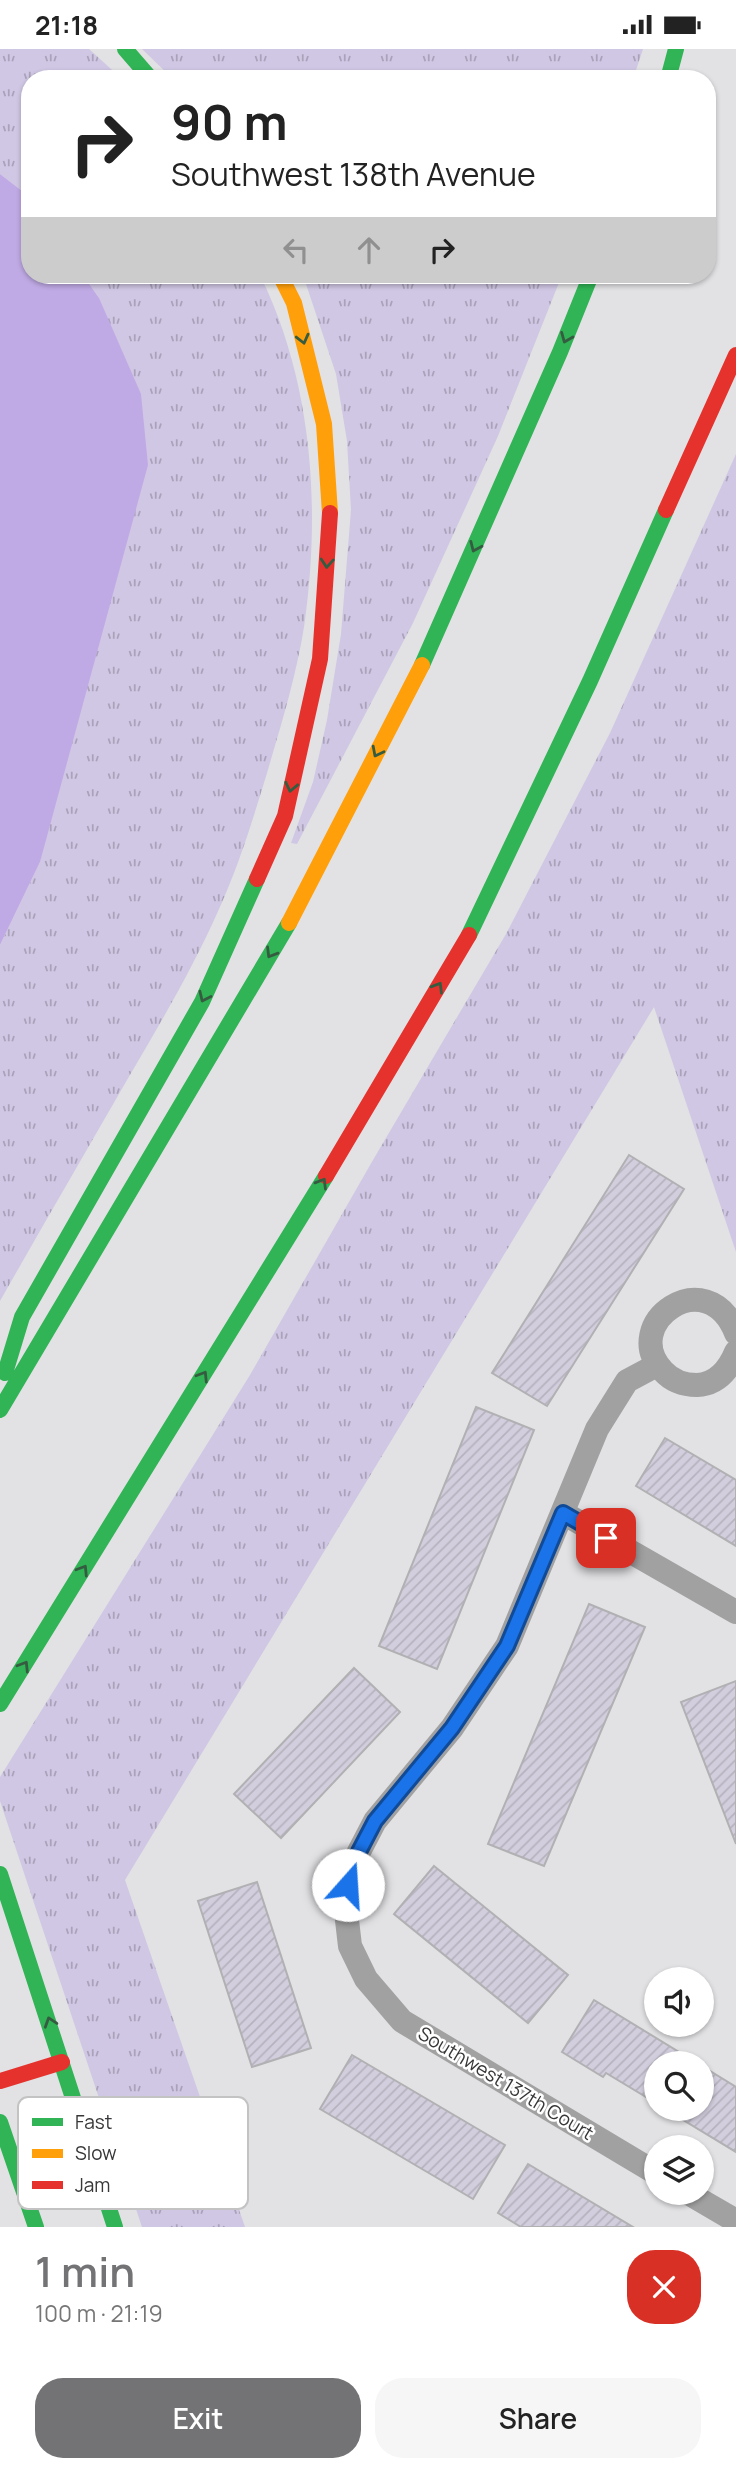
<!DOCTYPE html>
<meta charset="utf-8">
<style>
body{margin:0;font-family:Manrope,sans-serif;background:#f6f6f6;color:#222;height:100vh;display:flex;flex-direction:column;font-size:26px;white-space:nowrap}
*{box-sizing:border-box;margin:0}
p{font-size:23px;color:#767676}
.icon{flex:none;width:38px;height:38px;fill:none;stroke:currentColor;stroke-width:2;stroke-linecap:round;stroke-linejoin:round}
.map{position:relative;height:2178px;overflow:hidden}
.side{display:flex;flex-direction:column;background:#fff;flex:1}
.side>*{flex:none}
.banner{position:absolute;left:21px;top:21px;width:695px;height:214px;border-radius:28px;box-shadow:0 2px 5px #0004;background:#fff;color:#222;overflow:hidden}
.tools{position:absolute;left:644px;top:1918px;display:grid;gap:14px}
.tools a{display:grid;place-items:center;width:70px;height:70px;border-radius:50%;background:#fff;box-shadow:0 2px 5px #0004;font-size:35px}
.pin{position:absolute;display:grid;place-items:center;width:60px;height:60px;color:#fff;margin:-30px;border-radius:14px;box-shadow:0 4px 10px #0006}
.me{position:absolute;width:77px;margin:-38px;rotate:19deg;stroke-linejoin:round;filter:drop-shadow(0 0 5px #0008)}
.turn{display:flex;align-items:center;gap:24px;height:147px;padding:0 35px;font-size:32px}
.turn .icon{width:91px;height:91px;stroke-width:2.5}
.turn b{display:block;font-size:49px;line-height:60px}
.lanes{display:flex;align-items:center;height:66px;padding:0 35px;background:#0003;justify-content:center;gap:35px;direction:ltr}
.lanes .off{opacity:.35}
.round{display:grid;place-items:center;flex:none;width:74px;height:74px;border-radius:28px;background:#f6f6f6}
.overview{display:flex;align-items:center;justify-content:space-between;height:119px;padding:0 35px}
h1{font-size:42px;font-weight:600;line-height:52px;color:#737275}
.action{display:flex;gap:14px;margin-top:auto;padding:14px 35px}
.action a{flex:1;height:80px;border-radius:28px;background:#737275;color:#fff;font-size:28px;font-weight:600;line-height:80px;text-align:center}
.action a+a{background:#f6f6f6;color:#222}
.status{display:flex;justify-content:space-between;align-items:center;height:49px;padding:0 35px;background:#fff;direction:ltr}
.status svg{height:19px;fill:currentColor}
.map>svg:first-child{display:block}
</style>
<div class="status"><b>21:18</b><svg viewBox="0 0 49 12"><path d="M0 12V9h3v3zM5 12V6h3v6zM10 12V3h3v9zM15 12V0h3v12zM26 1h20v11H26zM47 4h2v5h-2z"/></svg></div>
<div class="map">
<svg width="736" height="2178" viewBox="0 0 736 2178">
<defs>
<pattern id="grass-tufts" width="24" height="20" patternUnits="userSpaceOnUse" patternTransform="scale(1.75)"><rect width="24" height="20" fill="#d0c7e4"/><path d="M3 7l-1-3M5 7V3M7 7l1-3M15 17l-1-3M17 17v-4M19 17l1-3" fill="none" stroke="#aaa2ba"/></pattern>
<pattern id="building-hatch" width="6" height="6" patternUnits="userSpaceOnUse" patternTransform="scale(1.75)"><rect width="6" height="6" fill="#d3cedd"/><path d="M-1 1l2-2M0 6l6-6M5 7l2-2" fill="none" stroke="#b6b2be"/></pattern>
</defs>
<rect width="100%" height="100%" fill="#e2e1e4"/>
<!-- grass -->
<path fill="url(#grass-tufts)" d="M0,0H89L122,30H30V148L0,125Z
M142,0H643L633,30H173Z
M83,226H260C313,334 321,460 304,578C296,628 281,676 267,724C253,770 239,816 219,860C193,919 160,975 127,1031C85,1104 42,1178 0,1252V896L40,813L99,249Z
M303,226H562L498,387L413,574L297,795L291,794L313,733L327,671L341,585L351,461L347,392L336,325Z
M736,405V1203L654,958L125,1831L245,2178H142L0,1752V1728L250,1326L373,1111L506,885L610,684Z"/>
<!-- water -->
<path fill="#c0aae5" d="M0,125L30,148V226H83L99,249L141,345L148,416L40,813L0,896Z"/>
<!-- building -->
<path fill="url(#building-hatch)" stroke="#b1b0b2" stroke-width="2" d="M629,1106L684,1140L547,1357L492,1324Z
M476,1358L534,1381L437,1620L379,1597Z
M665,1389L736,1431V1497L636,1437Z
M589,1555L645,1578L544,1817L488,1795Z
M354,1619L400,1663L281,1789L234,1745Z
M736,1632V1795L681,1653Z
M434,1817L568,1926L528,1974L394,1865Z
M257,1833L311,1999L252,2018L198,1852Z
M594,1951L697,2014H656V2054L606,2024L603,2028L562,2003Z
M352,2006L505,2096L473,2150L320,2060Z
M702,2017L736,2038V2103L665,2060H702Z
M528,2115L633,2178H521L498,2164Z"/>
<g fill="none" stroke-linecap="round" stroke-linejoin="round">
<!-- street -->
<path stroke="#a1a1a1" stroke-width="24" d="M736,1284C707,1211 618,1275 663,1322C672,1332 683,1336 697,1336C717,1335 729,1320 736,1303
M563,1464L736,1563
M656,2124L402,1972L366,1930L350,1897L345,1854L351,1818L375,1772L452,1679L507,1597L597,1380L627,1332L657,1316
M688,2144L736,2172"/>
<!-- fast -->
<path stroke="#30b455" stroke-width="16" d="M125,0L151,30
M668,30L676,0
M422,616L560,303L591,226
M469,886L590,632L666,461
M5,1324L22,1268L202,953L257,830
M0,1361L289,874
M0,1655L326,1127
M0,1825L115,2178
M0,2073L36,2178"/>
<!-- slow -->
<path stroke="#ff9f0a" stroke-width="16" d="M280,226L294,254L324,375L330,464
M289,874L422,616"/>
<!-- jam -->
<path stroke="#e5322d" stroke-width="16" d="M666,461L736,306
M257,830L285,767L320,610L330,464
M326,1127L469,886
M0,2032L62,2013"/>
</g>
<!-- one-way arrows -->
<defs><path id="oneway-chevron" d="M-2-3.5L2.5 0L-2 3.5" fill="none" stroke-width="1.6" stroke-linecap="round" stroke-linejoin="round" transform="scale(1.75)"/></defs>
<g stroke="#355c41">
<use href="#oneway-chevron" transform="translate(566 289) rotate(112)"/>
<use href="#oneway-chevron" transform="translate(303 290) rotate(76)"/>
<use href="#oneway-chevron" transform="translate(475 498) rotate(114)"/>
<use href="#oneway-chevron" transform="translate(327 514) rotate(94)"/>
<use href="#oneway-chevron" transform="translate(377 703) rotate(117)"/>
<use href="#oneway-chevron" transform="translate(291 738) rotate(102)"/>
<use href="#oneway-chevron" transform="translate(271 904) rotate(121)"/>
<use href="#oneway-chevron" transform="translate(438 938) rotate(-59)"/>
<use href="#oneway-chevron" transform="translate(204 948) rotate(115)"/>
<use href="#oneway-chevron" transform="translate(322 1134) rotate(-59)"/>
<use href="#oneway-chevron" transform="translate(203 1327) rotate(-58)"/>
<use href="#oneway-chevron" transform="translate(83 1521) rotate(-58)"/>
<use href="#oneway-chevron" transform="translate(24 1617) rotate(-58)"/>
<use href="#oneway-chevron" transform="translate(50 1973) rotate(-108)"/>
</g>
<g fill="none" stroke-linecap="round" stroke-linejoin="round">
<defs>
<path id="route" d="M348,1836L351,1818L375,1772L452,1679L507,1597L563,1464L606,1489"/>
</defs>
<!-- route casing -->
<use href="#route" stroke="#114b97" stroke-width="18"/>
<!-- route -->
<use href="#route" stroke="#1a73e8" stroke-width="12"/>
</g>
<g text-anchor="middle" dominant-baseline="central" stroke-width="5" stroke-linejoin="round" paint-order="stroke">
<!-- street labels -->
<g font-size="19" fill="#373739" stroke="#fff">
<text transform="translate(506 2034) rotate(31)">Southwest 137th Court</text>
</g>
</g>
<!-- legend -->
<rect x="18" y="2048" width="230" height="112" rx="10" fill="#fff" stroke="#c3c3c4" stroke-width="2"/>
<rect x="32" y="2069" width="31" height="8" fill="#30b455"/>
<rect x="32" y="2100" width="31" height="9" fill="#ff9f0a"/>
<rect x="32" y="2132" width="31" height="8" fill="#e5322d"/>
<g font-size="19" fill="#373739">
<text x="75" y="2080">Fast</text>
<text x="75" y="2111">Slow</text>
<text x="75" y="2143">Jam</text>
</g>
</svg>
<div class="tools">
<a><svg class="icon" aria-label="sound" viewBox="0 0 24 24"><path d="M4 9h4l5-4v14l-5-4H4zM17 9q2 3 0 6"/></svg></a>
<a><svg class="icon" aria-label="search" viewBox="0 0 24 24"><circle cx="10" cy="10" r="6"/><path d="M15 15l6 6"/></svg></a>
<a><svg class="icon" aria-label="layers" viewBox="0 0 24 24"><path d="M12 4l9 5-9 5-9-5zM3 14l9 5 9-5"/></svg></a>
</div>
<div class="pin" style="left:606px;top:1489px;background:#d93025"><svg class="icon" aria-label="arrive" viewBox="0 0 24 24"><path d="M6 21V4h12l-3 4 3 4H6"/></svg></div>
<svg class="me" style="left:348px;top:1836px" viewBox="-20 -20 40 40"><circle r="19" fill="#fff"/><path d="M0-13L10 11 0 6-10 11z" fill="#1a73e8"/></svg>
<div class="banner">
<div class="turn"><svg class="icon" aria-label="right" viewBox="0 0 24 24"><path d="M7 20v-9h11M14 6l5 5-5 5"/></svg><div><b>90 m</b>Southwest 138th Avenue</div></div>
<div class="lanes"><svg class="icon off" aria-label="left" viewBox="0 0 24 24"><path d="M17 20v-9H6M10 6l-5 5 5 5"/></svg><svg class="icon off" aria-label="ahead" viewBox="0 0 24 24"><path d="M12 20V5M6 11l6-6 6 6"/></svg><svg class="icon" aria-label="right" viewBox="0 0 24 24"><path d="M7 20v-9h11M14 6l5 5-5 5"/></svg></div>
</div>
</div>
<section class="side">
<div class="overview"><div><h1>1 min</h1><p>100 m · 21:19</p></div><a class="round" style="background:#d93025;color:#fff"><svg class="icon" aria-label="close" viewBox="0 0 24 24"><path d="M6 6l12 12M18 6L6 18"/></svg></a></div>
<div class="action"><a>Exit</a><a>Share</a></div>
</section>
